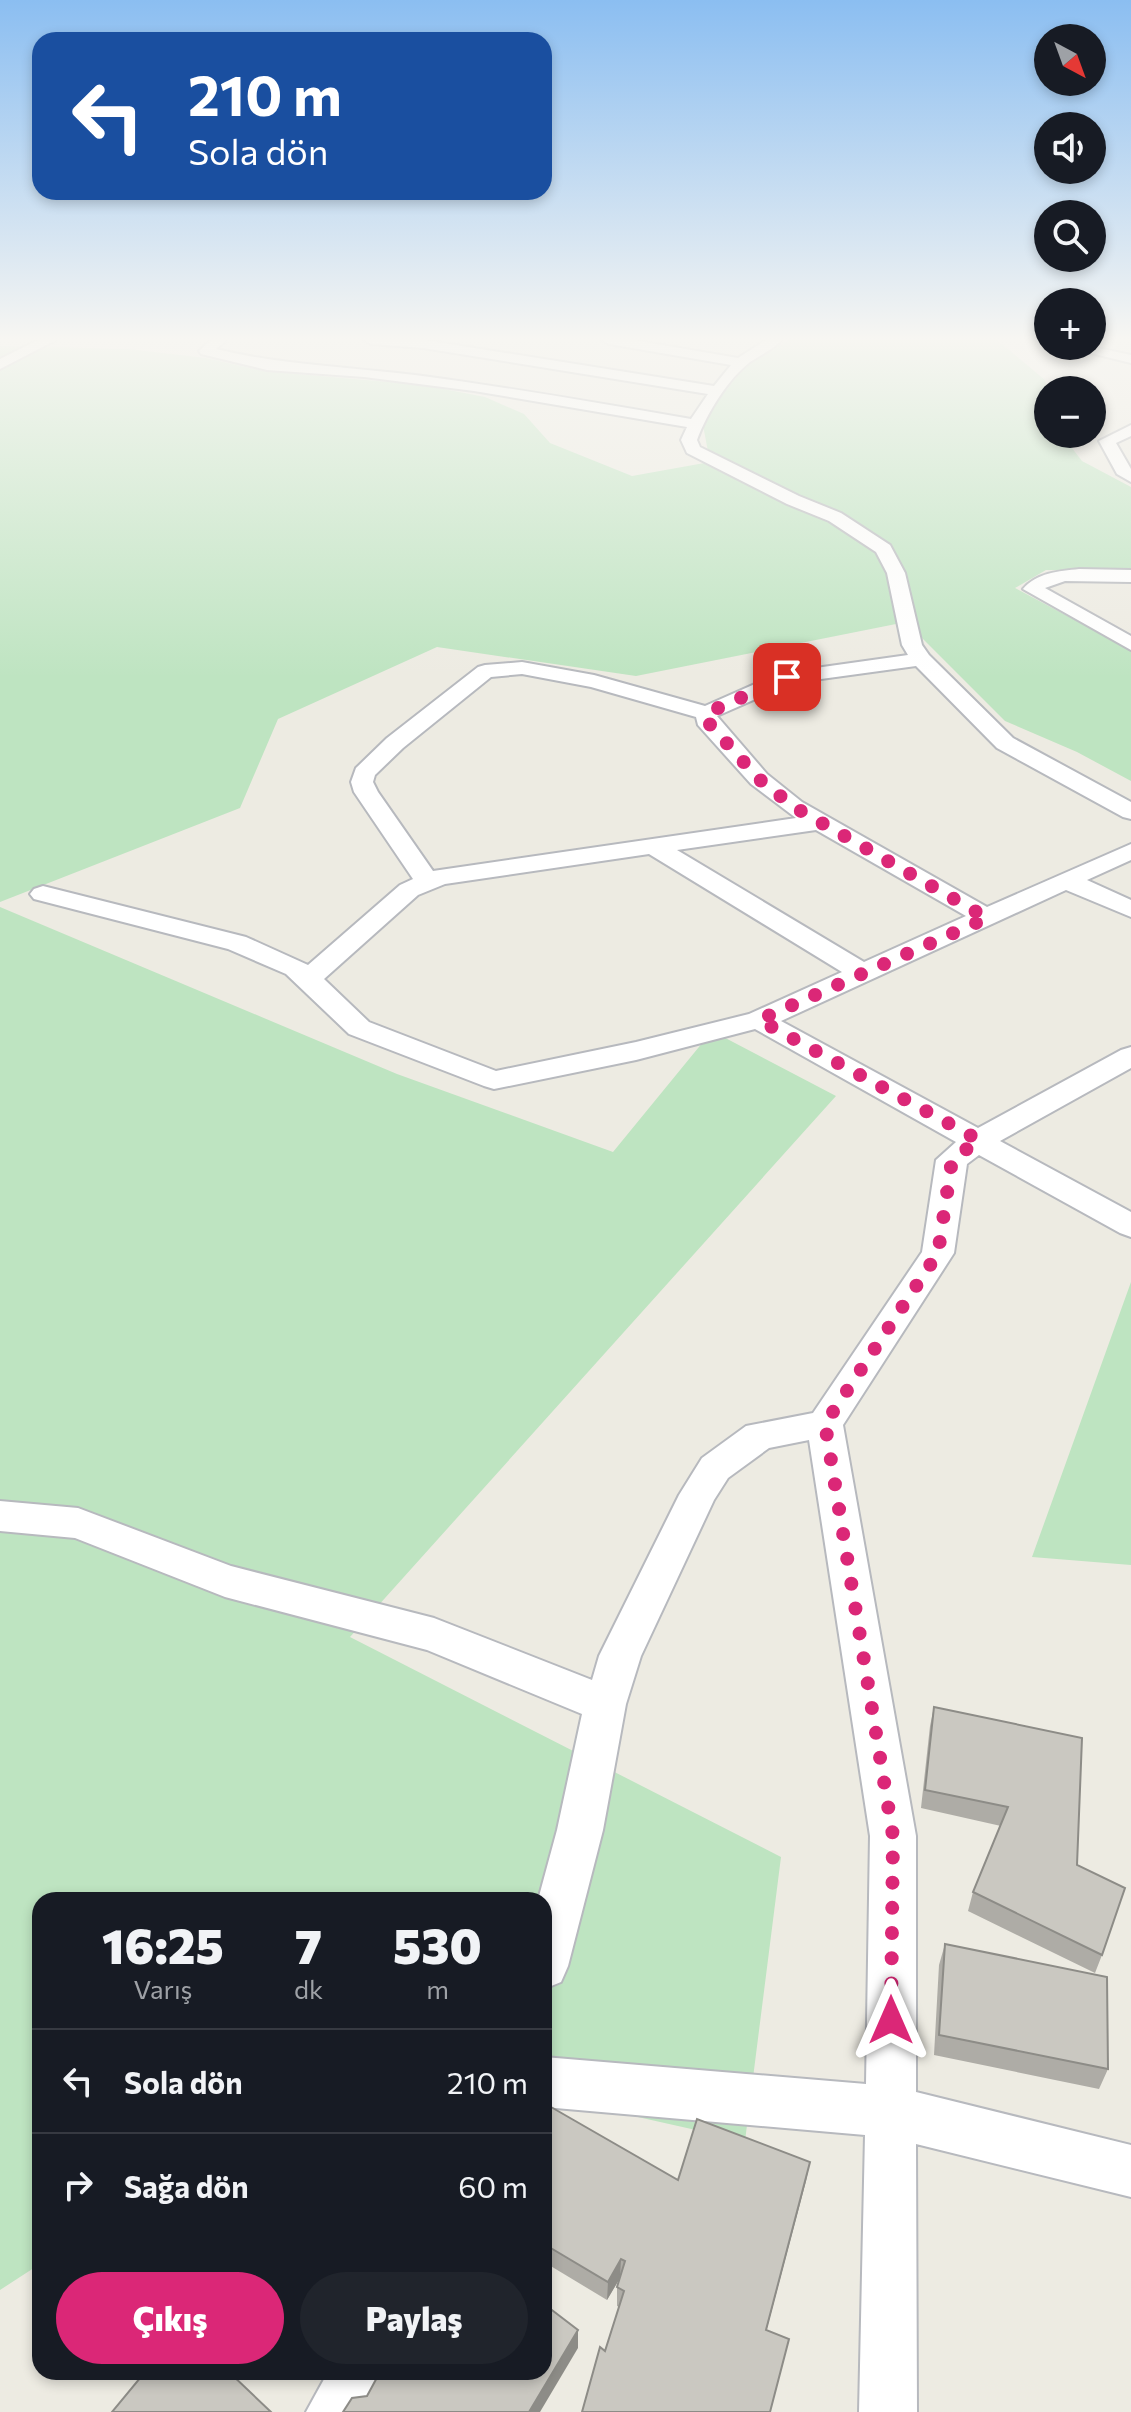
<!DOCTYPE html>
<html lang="tr">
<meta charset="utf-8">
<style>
body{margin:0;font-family:Commissioner,sans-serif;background:#20242c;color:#f1f3f6;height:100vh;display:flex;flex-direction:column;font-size:30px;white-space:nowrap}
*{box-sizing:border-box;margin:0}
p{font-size:26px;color:#9ea1a6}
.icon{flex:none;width:44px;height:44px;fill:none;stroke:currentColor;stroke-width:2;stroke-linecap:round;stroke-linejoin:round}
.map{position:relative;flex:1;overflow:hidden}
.drawer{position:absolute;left:32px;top:1892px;width:520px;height:488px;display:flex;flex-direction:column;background:#171b24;border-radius:24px;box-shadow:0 4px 12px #0003}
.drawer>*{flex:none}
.hud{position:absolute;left:32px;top:32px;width:520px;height:168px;border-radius:24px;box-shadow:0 4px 12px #0003;background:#1a4fa0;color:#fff;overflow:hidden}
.needle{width:52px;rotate:139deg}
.tools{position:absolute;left:1034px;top:24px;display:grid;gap:16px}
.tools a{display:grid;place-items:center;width:72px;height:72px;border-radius:50%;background:#171b24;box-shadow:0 4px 12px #0003;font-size:40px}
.pin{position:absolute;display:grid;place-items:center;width:68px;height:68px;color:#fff;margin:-34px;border-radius:16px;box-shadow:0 4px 12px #0006}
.me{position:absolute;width:88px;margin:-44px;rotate:0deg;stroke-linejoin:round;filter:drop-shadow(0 0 6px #0008)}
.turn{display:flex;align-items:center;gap:28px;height:168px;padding:0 24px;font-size:36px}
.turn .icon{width:104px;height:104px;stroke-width:2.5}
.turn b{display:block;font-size:56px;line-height:68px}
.eta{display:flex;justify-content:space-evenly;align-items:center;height:136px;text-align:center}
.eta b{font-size:48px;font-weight:800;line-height:56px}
.cta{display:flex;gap:16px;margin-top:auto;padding:16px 24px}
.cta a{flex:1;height:92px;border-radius:48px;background:#db2777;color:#fff;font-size:32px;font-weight:800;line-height:92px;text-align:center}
.cta a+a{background:#20242c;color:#f1f3f6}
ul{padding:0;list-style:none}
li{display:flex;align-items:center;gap:24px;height:104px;padding:0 24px;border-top:2px solid #363941}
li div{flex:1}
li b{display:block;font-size:30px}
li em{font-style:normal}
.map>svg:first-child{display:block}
</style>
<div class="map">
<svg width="1131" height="2412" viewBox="0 0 1131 2412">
<rect width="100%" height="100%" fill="#edebe2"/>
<!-- green -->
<path fill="#bee4c1" d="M789,340H997L1045,380L1048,392V434H1061L1082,461L1131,487V571L1046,570L1015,588L1131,650V781L1077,752L1005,721L906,622L636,676L437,647L278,719L240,808L0,902V346L128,349L206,358L263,371L423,385L485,397L524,414L550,443L632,476L710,462L702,420L748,363Z
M0,907L397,1074L613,1152L712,1031L836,1096L350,1637L781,1857L745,2141L544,2096V1900H40V2264L0,2290Z
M1131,1282V1565L1032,1557Z"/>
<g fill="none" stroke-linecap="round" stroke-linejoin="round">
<defs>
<path id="minor" d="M38,340H56L0,369V359Z
M211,340H226L216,349C282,365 348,367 415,375C507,387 599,403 691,419L708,394L423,348L371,344L364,340H424L714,386L731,365L609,344L602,340H633L738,358L766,340H782C773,349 761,355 750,362C728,379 707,413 697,440L700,447L799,496L841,513L890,545L905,573L922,645L929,655L1013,738L1131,802V819L1123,817L997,748L916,666L792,683L717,716L767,774L802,802L987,907L1131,844V860L1087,880L1131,900V917L1066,890L781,1021L978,1128L1121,1050L1131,1047V1068L1000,1141L1131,1212V1237L1120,1233L979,1155L967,1164L954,1253L843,1425L916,1836V2092L1131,2145V2197L916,2144L917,2412H859L865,2135L544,2107V2057L866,2084L870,1836L809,1440L769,1448L728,1478L714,1500L641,1656L626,1704L603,1830L568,1966L561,1982L544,1989V1900H538L557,1830L582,1714L427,1650L225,1597L75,1538L0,1531V1501L78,1508L231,1566L434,1618L592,1680L599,1656L679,1495L702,1458L746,1426L813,1413L922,1252L936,1160L956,1142L755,1029L636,1060L494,1089L484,1086L349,1034L286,974L228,949L34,899L30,894L34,889L43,886L246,937L308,965L400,885L413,879L354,792L351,782L356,768L387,738L478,667L485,665L522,662L594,675L705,706L780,673L908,655L902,645L887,573L876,552L829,521L787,504L687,453L681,440L687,427L474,391L364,377L267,370L201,354L199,351ZM522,674L591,687L696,717L698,725L751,784L796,818L433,871L378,792L373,782L375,775L403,748L491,677ZM816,830L966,916L864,962L677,850ZM649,854L842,972L749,1014L636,1042L496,1071L369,1022L324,979L418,895L445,884Z
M1062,346H1089L1131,355V363Z
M1131,425V436L1116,443L1131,469V482L1117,474L1099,441Z
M1079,569L1131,570V582L1065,581L1045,588L1131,636V650L1023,589C1036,573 1059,571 1079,569Z
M328,2372H389L368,2412H306Z"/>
</defs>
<!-- minor casing -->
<use href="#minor" stroke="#b7b9be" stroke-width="4"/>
<!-- minor -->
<use href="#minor" fill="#fff" fill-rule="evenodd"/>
</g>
<!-- wall -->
<path fill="#aeaca6" d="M934,1707L1077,1865L1102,1955L1095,1973L968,1911L973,1892L1001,1826L921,1808L930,1726Z
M945,1944L1108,2069L1099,2089L934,2055L939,1965Z
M544,2103L678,2180L806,2181L605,2351L619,2307L617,2306V2287L620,2278L607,2300L544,2262Z"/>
<!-- shaded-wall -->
<path fill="#8d8c87" d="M810,2162L806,2181L762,2347L766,2330Z
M621,2259L620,2278L607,2300L608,2282Z
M578,2330V2348L540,2412H529Z"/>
<!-- building -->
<path fill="#cac8c1" stroke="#8d8c87" stroke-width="2" d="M934,1707L1082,1738L1077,1865L1125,1888L1102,1955L973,1892L1008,1807L925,1790Z
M945,1944L1107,1977L1108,2069L939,2035Z
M544,2103L678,2180L697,2119L810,2162L766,2330L789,2339L770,2412H582L600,2347L605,2351L624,2291L617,2287L625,2261L621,2259L608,2282L544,2244Z
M544,2304L578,2330L529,2412H343L352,2398L367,2396L380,2372H544Z
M145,2372H229L271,2412H112Z"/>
<!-- sky -->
<linearGradient id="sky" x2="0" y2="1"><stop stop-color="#8bbef1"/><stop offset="0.5" stop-color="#f7f6f2"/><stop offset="1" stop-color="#f7f6f2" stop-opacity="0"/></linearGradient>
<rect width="1131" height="678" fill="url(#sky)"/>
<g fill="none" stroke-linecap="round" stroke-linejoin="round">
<!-- route -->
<path stroke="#db2777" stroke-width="14" stroke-dasharray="0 25.2" d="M787,677L707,713L706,720L759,779L794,807L987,918L759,1020L979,1140L952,1160L938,1253L825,1424L893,1836L891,2020"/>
</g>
</svg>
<div class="tools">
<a><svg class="needle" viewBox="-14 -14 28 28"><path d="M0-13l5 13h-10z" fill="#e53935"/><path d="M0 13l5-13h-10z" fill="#9ea1a6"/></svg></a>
<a><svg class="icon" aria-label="sound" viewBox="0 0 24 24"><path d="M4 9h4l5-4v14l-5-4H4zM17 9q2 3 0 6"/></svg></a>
<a><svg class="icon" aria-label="search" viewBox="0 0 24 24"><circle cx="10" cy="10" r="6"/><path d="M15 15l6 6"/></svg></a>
<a>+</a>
<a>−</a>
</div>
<div class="pin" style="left:787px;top:677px;background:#d93025"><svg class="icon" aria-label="arrive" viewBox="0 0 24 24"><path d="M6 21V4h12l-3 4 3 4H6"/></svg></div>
<svg class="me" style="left:891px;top:2020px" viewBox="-20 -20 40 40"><path d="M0-17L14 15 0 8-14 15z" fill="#db2777" stroke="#fff" stroke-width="4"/></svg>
<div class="hud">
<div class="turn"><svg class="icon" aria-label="left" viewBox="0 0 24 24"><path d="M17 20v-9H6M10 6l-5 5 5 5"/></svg><div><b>210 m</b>Sola dön</div></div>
</div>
<section class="drawer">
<div class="eta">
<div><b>16:25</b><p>Varış</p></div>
<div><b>7</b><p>dk</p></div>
<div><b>530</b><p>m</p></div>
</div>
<ul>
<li><svg class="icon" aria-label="left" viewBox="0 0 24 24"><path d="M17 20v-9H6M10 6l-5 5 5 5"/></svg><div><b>Sola dön</b></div><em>210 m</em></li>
<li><svg class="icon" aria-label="right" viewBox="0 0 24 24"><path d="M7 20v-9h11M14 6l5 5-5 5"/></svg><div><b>Sağa dön</b></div><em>60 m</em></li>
</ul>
<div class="cta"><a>Çıkış</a><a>Paylaş</a></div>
</section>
</div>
